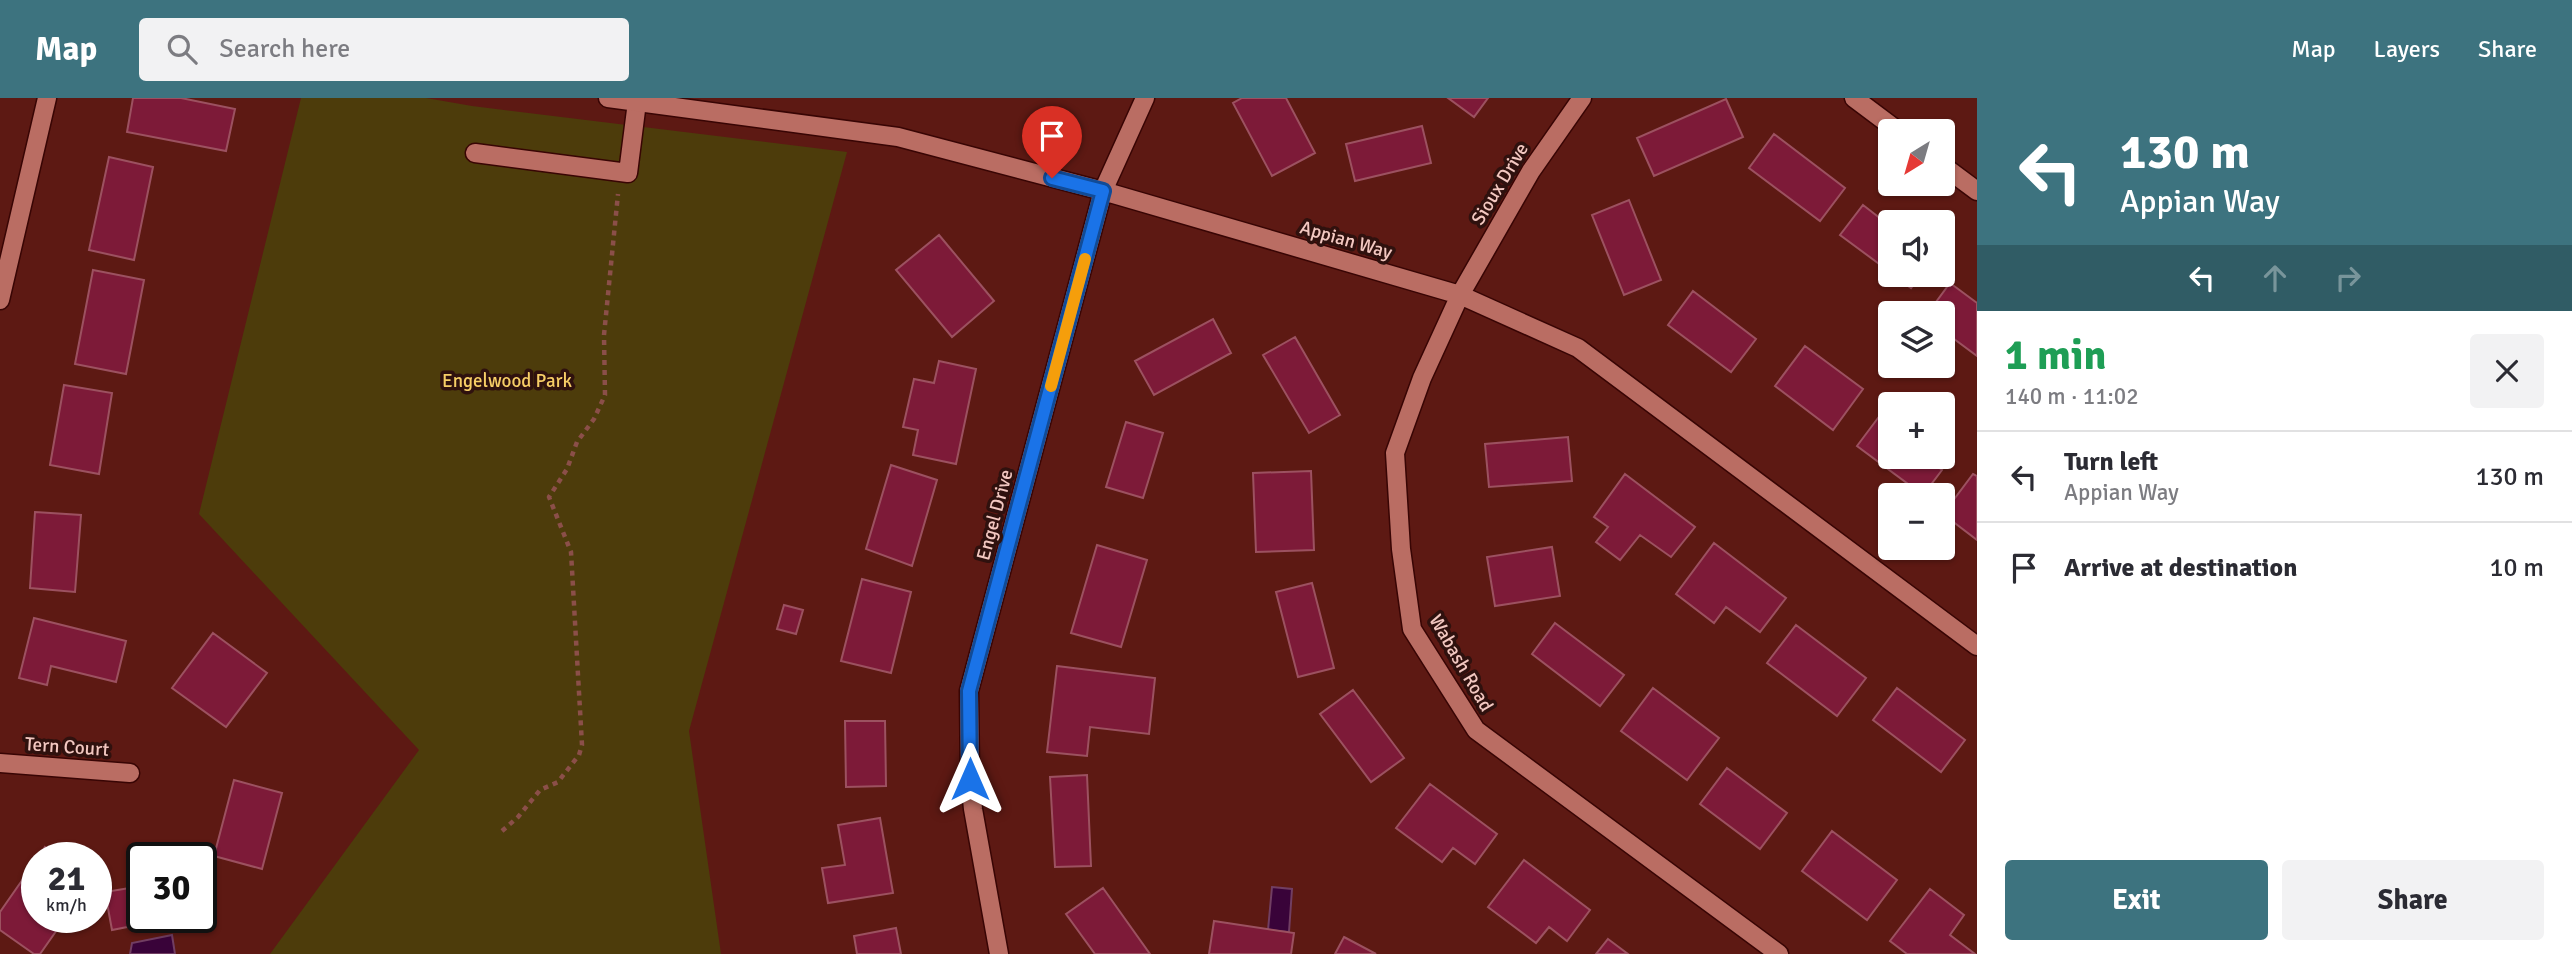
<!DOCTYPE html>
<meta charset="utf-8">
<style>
body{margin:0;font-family:Signika,sans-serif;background:#f2f2f3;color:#2b2b33;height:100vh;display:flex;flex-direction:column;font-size:26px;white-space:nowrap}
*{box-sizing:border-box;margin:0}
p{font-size:23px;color:#7c7c81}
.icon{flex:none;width:38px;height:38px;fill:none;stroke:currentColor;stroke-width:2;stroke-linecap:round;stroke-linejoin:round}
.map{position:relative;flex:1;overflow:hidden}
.panel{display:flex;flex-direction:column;background:#fff;width:595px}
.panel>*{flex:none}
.top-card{background:#3d737f;color:#fff;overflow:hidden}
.needle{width:46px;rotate:217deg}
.buttons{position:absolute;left:1878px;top:21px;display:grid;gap:14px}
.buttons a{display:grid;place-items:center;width:77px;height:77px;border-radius:7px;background:#fff;box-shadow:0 2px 5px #0004;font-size:35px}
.speed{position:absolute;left:21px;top:744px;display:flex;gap:14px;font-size:35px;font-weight:700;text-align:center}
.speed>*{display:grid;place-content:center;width:91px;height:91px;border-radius:50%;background:#fff;box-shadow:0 2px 5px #0004;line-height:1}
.speed small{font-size:18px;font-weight:400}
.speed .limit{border:4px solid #111;border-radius:10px;background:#fff;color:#111}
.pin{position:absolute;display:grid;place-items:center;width:60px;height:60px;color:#fff;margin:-72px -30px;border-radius:50% 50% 50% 0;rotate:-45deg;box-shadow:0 0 7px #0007}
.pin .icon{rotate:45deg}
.me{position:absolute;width:77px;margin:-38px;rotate:0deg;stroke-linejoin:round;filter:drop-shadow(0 0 5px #0008)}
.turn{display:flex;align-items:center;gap:24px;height:147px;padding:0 28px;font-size:32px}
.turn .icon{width:91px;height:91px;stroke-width:2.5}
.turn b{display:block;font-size:49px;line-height:60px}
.lanes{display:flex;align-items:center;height:66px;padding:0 28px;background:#0003;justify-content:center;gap:35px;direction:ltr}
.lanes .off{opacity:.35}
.round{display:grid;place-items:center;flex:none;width:74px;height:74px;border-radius:7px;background:#f2f2f3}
.head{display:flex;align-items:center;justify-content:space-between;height:119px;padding:0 28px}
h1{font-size:42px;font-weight:700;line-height:52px;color:#1e9e55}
.primary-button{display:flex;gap:14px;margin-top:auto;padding:14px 28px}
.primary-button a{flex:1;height:80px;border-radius:7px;background:#3d737f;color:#fff;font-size:28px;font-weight:700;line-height:80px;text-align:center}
.primary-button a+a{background:#f2f2f3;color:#2b2b33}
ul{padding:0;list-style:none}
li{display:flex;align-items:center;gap:21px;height:91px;padding:0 28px;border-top:2px solid #e1e1e2}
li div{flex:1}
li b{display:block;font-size:26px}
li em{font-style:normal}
header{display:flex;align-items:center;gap:42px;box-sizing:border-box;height:98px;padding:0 35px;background:#3d737f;color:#fff}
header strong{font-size:33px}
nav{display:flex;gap:38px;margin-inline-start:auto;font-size:24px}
.search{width:490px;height:63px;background:#f2f2f3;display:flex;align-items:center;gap:18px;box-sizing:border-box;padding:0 24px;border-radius:7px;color:#7c7c81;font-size:26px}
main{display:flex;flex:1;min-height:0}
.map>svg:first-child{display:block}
</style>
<header>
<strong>Map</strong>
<div class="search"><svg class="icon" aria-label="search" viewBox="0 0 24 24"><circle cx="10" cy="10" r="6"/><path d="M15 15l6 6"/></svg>Search here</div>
<nav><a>Map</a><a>Layers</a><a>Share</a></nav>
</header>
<main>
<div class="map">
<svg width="1977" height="856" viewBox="0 0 1977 856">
<rect width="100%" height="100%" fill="#5d1913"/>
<!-- green -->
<path fill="#4d3c0b" d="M301,0H426L472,8L847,54L689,633L721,856H270L419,652L199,416Z"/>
<!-- water -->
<path fill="#390339" stroke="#713e62" stroke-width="2" d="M1272,789L1292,791L1289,834L1268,832Z
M172,837L175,856H130L132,845Z"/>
<!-- building -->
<path fill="#7d1a38" stroke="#9c5160" stroke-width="2" d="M133,0H181L235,11L226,53L127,34Z
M1242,0H1286L1315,55L1272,78L1233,5Z
M1448,0H1488L1474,19Z
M1726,1L1743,39L1654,78L1637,40Z
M1422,28L1431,65L1355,83L1346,46Z
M1774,36L1845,90L1820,123L1749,70Z
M109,59L153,69L134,162L89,152Z
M1629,102L1661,182L1624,197L1592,117Z
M1863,107L1890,128V174L1840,137Z
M939,137L994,203L952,239L896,172Z
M93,172L144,182L126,276L75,266Z
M1893,177H1921L1911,190Z
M1950,185L1977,205V258L1942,232V215H1928Z
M1693,193L1756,241L1731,274L1668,227Z
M1213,221L1231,255L1154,297L1135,263Z
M1295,239L1340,317L1309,335L1263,257Z
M1805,248L1863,291L1833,332L1775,288Z
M939,263L976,271L956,366L913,357L918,332L903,329L914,281L934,285Z
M64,287L112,295L99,376L50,367Z
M1890,304L1893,306H1890V359H1925L1942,372L1923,397L1857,348Z
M1126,324L1163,335L1143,400L1106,389Z
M1568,339L1572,383L1489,389L1485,346Z
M891,367L937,382L912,468L866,451Z
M1311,373L1314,452L1256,454L1253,375Z
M1625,376L1695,429L1671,459L1640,437L1620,462L1596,444L1608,429L1594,419Z
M1973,376L1977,378V442L1943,416Z
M35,414L81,417L75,494L30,490Z
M1714,445L1786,500L1760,534L1726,509L1714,525L1676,496Z
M1097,447L1147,462L1121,549L1071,535Z
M1552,449L1560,498L1495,508L1487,459Z
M862,481L911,494L891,575L841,563Z
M1312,485L1334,570L1298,579L1276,494Z
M784,507L803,512L796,536L777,531Z
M34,520L126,543L116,584L51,568L47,587L19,580Z
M1555,525L1624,577L1600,608L1532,556Z
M1796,527L1866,580L1837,618L1767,565Z
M213,535L267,575L226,629L172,590Z
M1057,568L1155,580L1149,636L1090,629L1087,658L1047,654Z
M1653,590L1719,640L1687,682L1621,633Z
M1897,590L1965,642L1941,674L1873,622Z
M1353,592L1404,660L1371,684L1320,616Z
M845,623H885L886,688L846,689Z
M1727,670L1787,715L1760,751L1700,706Z
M1087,677L1091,768L1055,769L1050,679Z
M234,682L282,695L262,771L214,758Z
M1430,686L1497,736L1475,766L1453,750L1442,764L1396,730Z
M880,720L893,795L828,805L822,770L845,767L838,727Z
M1832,733L1897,782L1867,822L1802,773Z
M45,749L61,760H38Z
M37,761V819H66L40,856H34L0,832V814Z
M1524,762L1590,812L1567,843L1549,829L1536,845L1488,809Z
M142,788V819H178L112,832L105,794Z
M1103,790L1150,856H1095L1066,816Z
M1930,791L1964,817L1950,837L1975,856H1907L1890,843Z
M1214,823L1294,835L1291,856H1209Z
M896,830L901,856H857L854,838Z
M1344,839L1376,856H1335Z
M1608,841L1628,856H1596Z"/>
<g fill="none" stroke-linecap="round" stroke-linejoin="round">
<defs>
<path id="lane" d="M475,55L628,75L637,4"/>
<path id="street" d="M608,0L898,39L1103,93L1460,197L1578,250L1977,548
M1582,0L1531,73L1460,197L1422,280L1395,355L1401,451L1412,531L1476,632L1779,856
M1854,0L1898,33
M1942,67L1977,93
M0,665L130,675
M999,856L973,711L970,681L969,593L1103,93L1145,0"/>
<path id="secondary" d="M0,202L47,0"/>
</defs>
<!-- lane casing -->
<use href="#lane" stroke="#380504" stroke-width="21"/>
<!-- street casing -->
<use href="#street" stroke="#380504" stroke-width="21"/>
<!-- secondary casing -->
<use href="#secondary" stroke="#380504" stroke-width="21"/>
<!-- path -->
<path stroke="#8b4f49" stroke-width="4.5" stroke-dasharray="5 5" stroke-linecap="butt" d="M502,733L518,719L540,692L558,684L579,657L582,647L571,454L549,399L567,371L577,344L594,321L605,297L604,237L618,96"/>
<!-- lane -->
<use href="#lane" stroke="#ba6d63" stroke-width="18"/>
<!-- street -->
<use href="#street" stroke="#ba6d63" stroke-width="18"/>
<!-- secondary -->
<use href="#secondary" stroke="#ba6d63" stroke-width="18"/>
</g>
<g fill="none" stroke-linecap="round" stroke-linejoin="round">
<defs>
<path id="route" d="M970,681L969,593L1103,93L1052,80"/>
</defs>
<!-- route casing -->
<use href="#route" stroke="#114b97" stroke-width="18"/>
<!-- route -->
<use href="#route" stroke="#1a73e8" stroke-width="12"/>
<!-- slow -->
<path stroke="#f59e0b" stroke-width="12" d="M1051,288L1085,161"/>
</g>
<g text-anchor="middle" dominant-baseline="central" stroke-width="7" stroke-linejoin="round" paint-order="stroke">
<!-- street labels -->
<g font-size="19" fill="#f3c8c1" stroke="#2f110e">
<text transform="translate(1500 86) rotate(-59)">Sioux Drive</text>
<text transform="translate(1346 142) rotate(16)">Appian Way</text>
<text transform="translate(995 417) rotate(-75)">Engel Drive</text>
<text transform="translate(1461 565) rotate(60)">Wabash Road</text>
<text transform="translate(67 649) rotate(4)">Tern Court</text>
</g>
<!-- park labels -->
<g font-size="19" fill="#f7ce66" stroke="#2f110e">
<text x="507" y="283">Engelwood Park</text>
</g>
</g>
</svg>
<div class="buttons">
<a><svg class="needle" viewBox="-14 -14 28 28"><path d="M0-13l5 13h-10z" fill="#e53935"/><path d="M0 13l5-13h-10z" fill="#7c7c81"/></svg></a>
<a><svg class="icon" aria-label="sound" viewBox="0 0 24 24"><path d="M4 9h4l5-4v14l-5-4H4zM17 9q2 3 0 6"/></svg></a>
<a><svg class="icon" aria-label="layers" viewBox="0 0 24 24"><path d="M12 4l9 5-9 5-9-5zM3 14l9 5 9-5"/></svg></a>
<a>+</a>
<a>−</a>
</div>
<div class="speed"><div>21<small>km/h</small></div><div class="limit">30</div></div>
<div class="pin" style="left:1052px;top:80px;background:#d93025"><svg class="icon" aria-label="arrive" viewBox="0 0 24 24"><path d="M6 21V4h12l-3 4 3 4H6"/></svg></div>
<svg class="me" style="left:970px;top:681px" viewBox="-20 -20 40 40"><path d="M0-17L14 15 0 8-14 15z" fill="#1a73e8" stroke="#fff" stroke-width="4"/></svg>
</div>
<section class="panel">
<div class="top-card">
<div class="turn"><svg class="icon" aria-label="left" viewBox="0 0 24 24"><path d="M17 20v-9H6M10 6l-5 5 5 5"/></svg><div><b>130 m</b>Appian Way</div></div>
<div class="lanes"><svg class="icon" aria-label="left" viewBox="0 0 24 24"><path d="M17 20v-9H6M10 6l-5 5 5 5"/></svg><svg class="icon off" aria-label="ahead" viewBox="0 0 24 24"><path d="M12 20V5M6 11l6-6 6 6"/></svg><svg class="icon off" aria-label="right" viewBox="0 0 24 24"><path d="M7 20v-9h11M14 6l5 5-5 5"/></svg></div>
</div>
<div class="head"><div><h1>1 min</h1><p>140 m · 11:02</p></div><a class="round"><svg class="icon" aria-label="close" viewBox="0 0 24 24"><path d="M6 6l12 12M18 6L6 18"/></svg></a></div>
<ul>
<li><svg class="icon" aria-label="left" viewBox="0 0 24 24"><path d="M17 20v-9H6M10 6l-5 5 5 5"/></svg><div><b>Turn left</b><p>Appian Way</p></div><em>130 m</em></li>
<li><svg class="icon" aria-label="arrive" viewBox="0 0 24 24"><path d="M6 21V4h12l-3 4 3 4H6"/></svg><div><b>Arrive at destination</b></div><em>10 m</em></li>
</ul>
<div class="primary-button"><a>Exit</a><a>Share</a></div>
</section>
</main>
